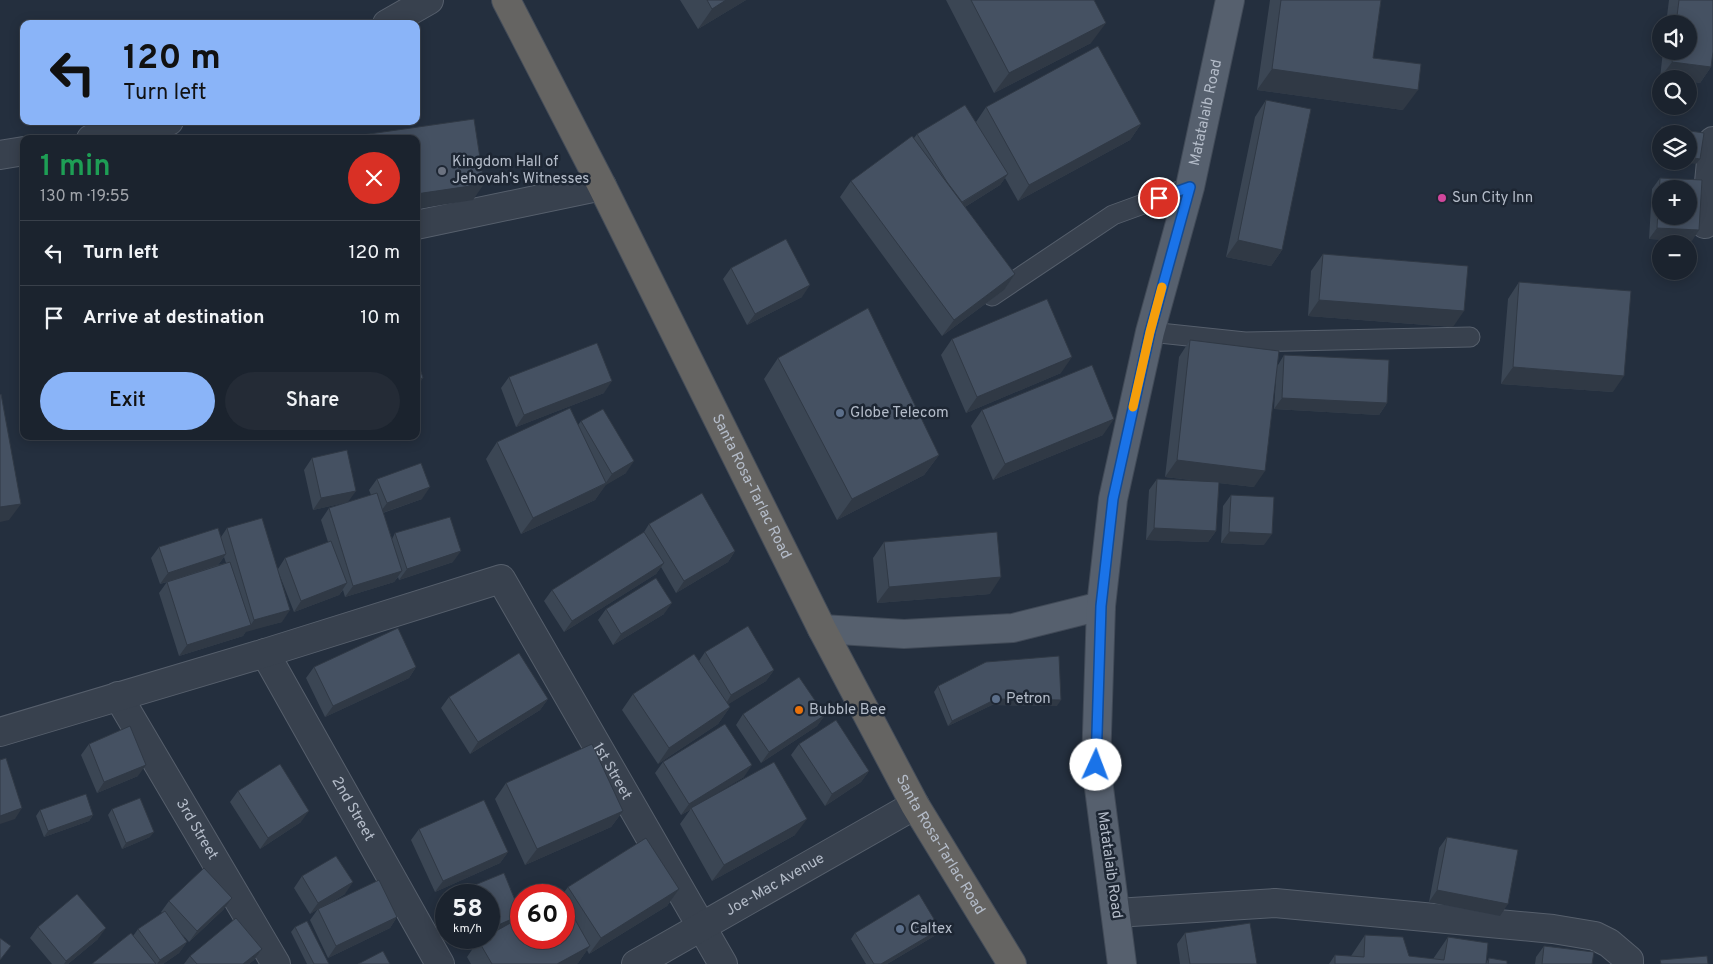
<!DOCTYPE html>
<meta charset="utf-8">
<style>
body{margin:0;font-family:Overpass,sans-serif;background:#242b36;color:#f1f3f6;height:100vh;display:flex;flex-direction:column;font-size:19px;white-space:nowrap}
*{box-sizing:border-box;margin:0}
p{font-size:16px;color:#a0a4aa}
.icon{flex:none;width:28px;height:28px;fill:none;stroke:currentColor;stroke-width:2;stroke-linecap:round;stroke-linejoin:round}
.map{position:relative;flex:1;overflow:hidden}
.panel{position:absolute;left:20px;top:135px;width:400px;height:305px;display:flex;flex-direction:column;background:#1b232e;border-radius:10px;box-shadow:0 2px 12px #0003,0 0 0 1px #39404a}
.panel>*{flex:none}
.banner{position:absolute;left:20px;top:20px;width:400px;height:105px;border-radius:10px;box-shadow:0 2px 12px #0003,0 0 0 1px #39404a;background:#8ab4f8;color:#111;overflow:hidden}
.buttons{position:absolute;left:1652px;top:15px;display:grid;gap:10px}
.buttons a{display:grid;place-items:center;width:45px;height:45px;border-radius:50%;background:#1b232e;box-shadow:0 2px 12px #0003,0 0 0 1px #39404a;font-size:25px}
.speed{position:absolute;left:435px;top:884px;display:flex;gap:10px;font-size:25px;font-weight:700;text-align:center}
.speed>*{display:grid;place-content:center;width:65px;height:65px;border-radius:50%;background:#1b232e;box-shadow:0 2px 12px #0003,0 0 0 1px #39404a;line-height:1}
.speed small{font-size:12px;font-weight:400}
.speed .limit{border:8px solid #d22;background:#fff;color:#111}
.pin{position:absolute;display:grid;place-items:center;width:42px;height:42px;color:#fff;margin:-21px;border:2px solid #fff;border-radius:50%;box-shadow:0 1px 5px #0007}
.me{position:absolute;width:55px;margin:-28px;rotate:2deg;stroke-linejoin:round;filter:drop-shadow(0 0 4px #0008)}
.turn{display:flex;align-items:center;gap:18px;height:105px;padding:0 20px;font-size:22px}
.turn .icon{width:65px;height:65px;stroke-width:2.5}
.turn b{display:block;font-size:35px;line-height:42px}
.round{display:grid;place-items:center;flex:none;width:52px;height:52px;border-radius:26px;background:#242b36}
.summary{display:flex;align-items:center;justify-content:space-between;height:85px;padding:0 20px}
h1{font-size:30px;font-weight:600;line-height:38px;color:#1e9e55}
.action{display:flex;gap:10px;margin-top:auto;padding:10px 20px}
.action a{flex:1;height:58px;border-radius:30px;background:#8ab4f8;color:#111;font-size:20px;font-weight:600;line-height:58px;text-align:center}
.action a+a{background:#242b36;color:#f1f3f6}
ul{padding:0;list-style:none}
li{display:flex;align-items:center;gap:15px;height:65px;padding:0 20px;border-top:1px solid #39404a}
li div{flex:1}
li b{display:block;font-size:19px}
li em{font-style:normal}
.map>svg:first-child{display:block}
</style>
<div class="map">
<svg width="1713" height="964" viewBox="0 0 1713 964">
<rect width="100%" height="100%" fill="#242f3e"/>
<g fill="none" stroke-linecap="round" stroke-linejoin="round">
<defs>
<path id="service" d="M992,296L1113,215L1190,187
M1150,332L1245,342L1470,337"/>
<g id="minor">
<path d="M387,24L429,0"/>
<path d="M91,139L169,121"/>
<path d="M0,155L24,151"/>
<path d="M1705,224L1713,141"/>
<path d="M416,225L602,186"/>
<path id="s1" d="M265,653L440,964"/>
<path id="s2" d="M118,696L276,964"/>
<path id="s3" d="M0,732L265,653L501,579L723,964"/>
<path d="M1116,913L1275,903L1553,929L1595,936L1609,943L1629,960V964"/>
</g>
<g id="tertiary">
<path id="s4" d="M636,964L915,805"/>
</g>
<g id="primary">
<path d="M822,629L904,634L1013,628L1101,606"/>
<path id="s5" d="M1122,964L1096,765L1101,606L1113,499L1150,332L1190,187L1230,0"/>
</g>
<g id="trunk">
<path id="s6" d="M506,0L602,186L822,629L915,805L1012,964"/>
</g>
</defs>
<!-- service casing -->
<use href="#service" stroke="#565f6c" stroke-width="21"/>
<!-- minor casing -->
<use href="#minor" stroke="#565f6c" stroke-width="30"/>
<!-- tertiary casing -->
<use href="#tertiary" stroke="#565f6c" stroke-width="30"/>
<!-- primary casing -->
<use href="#primary" stroke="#414a57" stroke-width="30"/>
<!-- trunk casing -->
<use href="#trunk" stroke="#434c59" stroke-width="30"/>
<!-- service -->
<use href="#service" stroke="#38414e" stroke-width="19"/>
<!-- minor -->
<use href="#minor" stroke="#38414e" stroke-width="28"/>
<!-- tertiary -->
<use href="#tertiary" stroke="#38414e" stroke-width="28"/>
<!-- primary -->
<use href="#primary" stroke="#56606e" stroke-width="28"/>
<!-- trunk -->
<use href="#trunk" stroke="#656462" stroke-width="28"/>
</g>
<!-- wall -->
<path fill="#3b4654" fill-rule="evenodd" d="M680,0H746L698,29Z
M946,0H1094L1091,43L994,93Z
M1270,0H1381L1373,58L1403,110L1257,90Z
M1669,0H1713L1711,67L1700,83L1689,81V79H1667L1660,78L1663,51H1689V24H1666Z
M1266,100L1282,250L1271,266L1226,257L1255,117Z
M986,107L1141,124L1130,140L1018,201L1005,178L1000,185L965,207L1015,274L1004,290L942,336L840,197L851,181L914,138L917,134L976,122Z
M1662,127L1696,164L1661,134V159L1655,158L1658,133Z
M1660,178L1692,241L1649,239L1652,189Z
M1323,254L1453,327L1308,316L1311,271Z
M731,268L802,297L747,325L723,279Z
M1519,282L1613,392L1501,384L1508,299Z
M952,339L1061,373L966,413L941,355Z
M1190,340L1278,365L1284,355L1387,403L1379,415L1274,409L1276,378L1254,487L1219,483L1216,531L1208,542L1146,540L1149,490L1157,479L1208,482L1165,477L1179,357Z
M778,358L939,455L924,475L837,520L764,379Z
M509,377L604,393L516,427L501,388Z
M982,410L1103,435L993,480L971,426Z
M581,421L626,473L605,485L595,500L521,534L486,459L497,442L578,425Z
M312,458L348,502L313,510L304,470Z
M377,479L422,499L383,513L392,539L395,533L453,562L399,580L398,577L394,582L345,597L343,590L339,595L294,612L278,571L282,622L246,631L243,636L179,656L159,593L167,582L160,584L151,558L159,547L221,537L227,528L278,569L285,558L328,542L321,520L329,508L371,495L369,490ZM224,557L226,563L218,565Z
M1231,495L1264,545L1221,543L1223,506Z
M649,524L735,551L728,562L676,593L661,567L656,574L564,632L544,601L552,590L644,532Z
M884,542L990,594L877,603L873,558Z
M606,609L664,614L613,645L598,620Z
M705,652L774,670L766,681L728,704L730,707L718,724L658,764L622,710L633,694L699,661Z
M314,667H416L409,678L325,717L306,678Z
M938,686L1057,706L992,705L948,726L934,692Z
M449,697L548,699L540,710L470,754L441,708Z
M743,714L825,715L817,726L761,763L736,725Z
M89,744L138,776L97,793L81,755Z
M799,744L869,771L861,782L825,806L791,755Z
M663,762L744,777L708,798L795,835L712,881L680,824L690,810L681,815L655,773Z
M506,783L623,811L611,827L525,865L495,799Z
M238,791L301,822L260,849L230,802Z
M112,809L150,837L122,849L108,815Z
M40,810L93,815L89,821L44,837L36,816Z
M419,829L508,852L500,863L435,892L411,840Z
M1447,837L1500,916L1429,902L1439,848Z
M646,838L679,889L667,906L589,954L587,950L578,963L576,964H471L467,957L478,941L468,945L465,938H489V895H456L458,892L504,873L521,914L519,918L521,917V938H564V895H562L568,887Z
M302,876L345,894L320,909L397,917L390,928L328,958L310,920L318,909L310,914L294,888Z
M169,901L224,909L189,942L182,934L187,942L179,953L163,964H92L131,933L133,936L138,929L162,913L161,912Z
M38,927L98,939L68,964H52L30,938Z
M295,927L329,964H307L291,932Z
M855,933L936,935L887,964H866L851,939Z
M1185,933L1257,964H1180L1177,944Z
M1365,935L1409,956L1433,959L1448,937L1486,963L1489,958L1507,964H1329L1335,955L1351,956Z
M1544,946L1592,964H1535L1536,957Z
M262,949L254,960L249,964H184L190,956Z"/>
<!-- shaded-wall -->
<path fill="#303945" d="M726,0H746L698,29L712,9Z
M1106,23L1091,43L994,93L1009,73Z
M1672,62L1711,67L1700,83L1689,81V79H1667L1660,78Z
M1272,69L1418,90L1403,110L1257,90Z
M1141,124L1130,140L1018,201L1029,185Z
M1659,153H1661V159L1655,158Z
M1689,157L1700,159L1696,164L1674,161H1689Z
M1008,174L1000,185L952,215L960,204Z
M484,184L473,200L416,209V194Z
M1657,228L1699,230L1692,241L1649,239Z
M1238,240L1282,250L1271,266L1226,257Z
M1015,274L1004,290L942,336L954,320Z
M810,285L802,297L747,325L755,314Z
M1319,300L1464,311L1453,327L1308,316Z
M1072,357L1061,373L966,413L977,397Z
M1513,367L1624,376L1613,392L1501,384Z
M423,378L419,384L416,385V380Z
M612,381L604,393L516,427L524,415Z
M1282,398L1387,403L1379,415L1274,409Z
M1114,419L1103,435L993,480L1005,464Z
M939,455L924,475L837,520L852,499Z
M1177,460L1265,471L1254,487L1165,477Z
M634,461L626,473L606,485L595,500L521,534L533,518L605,484L612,474Z
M430,487L422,499L379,514L387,503Z
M356,491L348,502L313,510L321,498Z
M21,504L9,520L0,522V507Z
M1154,528L1216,531L1208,542L1146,540Z
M1229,532L1272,534L1264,545L1221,543Z
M461,551L453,562L399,580L407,569Z
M735,551L728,562L676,593L684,581Z
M226,554L218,565L160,584L168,573Z
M664,563L656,574L564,632L572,621Z
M402,571L394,582L345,597L353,586Z
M1001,577L990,594L877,603L889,587Z
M347,583L339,595L294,612L301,601Z
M672,603L664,614L613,645L621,634Z
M290,610L282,622L246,632L254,620Z
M251,625L243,636L179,656L187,645Z
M416,667L409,678L325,717L333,706Z
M774,670L766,681L724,707L731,695Z
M548,699L540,710L470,754L478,742Z
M996,699L1061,700L1057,706L992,705L948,726L952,721Z
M730,707L718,724L658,764L669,748Z
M825,715L817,726L761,763L769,752Z
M146,765L138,776L97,793L104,782Z
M752,765L744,777L692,809L691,808L690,810L681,815L689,804Z
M869,771L861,782L825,806L832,794Z
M22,808L15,819L0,824V816Z
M309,811L301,822L260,849L268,838Z
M623,811L611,827L525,865L537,849Z
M93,815L89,821L44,837L48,831Z
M807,819L795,835L712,881L724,865Z
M154,832L150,837L122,849L126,843Z
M508,852L500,863L435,892L443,881Z
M353,882L345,894L310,914L318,903Z
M679,889L667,906L589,954L601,938Z
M1437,890L1508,904L1500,916L1429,902Z
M232,898L224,909L189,942L197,931Z
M521,915L514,926L489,937V929Z
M397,917L390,928L328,958L336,946Z
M106,928L98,939L68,964H64L66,961Z
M940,929L936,935L887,964H881Z
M474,938H487L468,945Z
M187,942L179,953L163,964H157L160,960Z
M590,946L578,963L576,964H557Z
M262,949L254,960L249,964H243Z"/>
<!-- building -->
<path fill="#455162" stroke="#303945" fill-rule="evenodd" d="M707,0H726L712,9Z
M971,0H1094L1106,23L1009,73Z
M1281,0H1381L1373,58L1421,64L1418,90L1272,69Z
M1679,0H1713V52L1711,67L1672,62L1673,51H1689V24H1676Z
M1098,46L1141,124L1029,185L986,107Z
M1266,100L1311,109L1282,250L1238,240Z
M965,105L1008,174L962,202L947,182L917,134Z
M474,119L484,184L416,194V139H362V135Z
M1662,127L1704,133L1700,159L1689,157V134H1661Z
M1661,134V153H1659Z
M171,136L172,139H164Z
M912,136L1015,274L954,320L851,181Z
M1660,178L1702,180L1699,230L1657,228ZM1661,189H1689V216H1661Z
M786,239L810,285L755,314L731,268Z
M1323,254L1468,266L1464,311L1319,300Z
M1519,282L1631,291L1624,376L1513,367Z
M1047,299L1072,357L977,397L952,339Z
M868,308L939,455L852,499L778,358Z
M1190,340L1279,351L1265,471L1177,460Z
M597,343L612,381L524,415L509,377Z
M1284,355L1389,360L1387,403L1282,398Z
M416,356L423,378L416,380Z
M1092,365L1114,419L1005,464L982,410Z
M1,394L21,504L0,507V395Z
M570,408L606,483L533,518L497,442Z
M603,409L634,461L612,474L581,421Z
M347,450L356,491L321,498L312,458Z
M421,463L430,487L387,503L377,479Z
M1157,479L1219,482L1216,531L1154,528Z
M377,493L402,571L353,586L329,508Z
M702,493L735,551L684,581L649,524Z
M1231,495L1274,497L1272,534L1229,532Z
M450,517L461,551L407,569L395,533Z
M262,518L290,610L254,620L227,528Z
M218,528L226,554L168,573L159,547Z
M644,532L664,563L572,621L552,590Z
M997,532L1001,577L889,587L884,542Z
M331,541L347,583L301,601L285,558Z
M230,562L251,625L187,645L167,582Z
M656,578L672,603L621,634L606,609Z
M748,626L774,670L731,695L705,652Z
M398,628L416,667L333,706L314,667Z
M519,653L548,699L478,742L449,697Z
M694,654L730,707L669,748L633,694Z
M1059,656L1061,700L996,699L952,721L938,686L986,662Z
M799,677L825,715L769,752L743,714Z
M836,720L869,771L832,794L799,744Z
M725,724L752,765L689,804L663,762Z
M130,726L146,765L104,782L89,744Z
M592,744L623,811L537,849L506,783Z
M6,758L22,808L0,816V760Z
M774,762L807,819L724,865L691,808Z
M280,764L309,811L268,838L238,791Z
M86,794L93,815L48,831L40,810Z
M140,798L154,832L126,843L112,809Z
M484,800L508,852L443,881L419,829Z
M1447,837L1518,850L1508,904L1437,890Z
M646,838L679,889L601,938L568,887Z
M336,856L353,882L318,903L302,876Z
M204,868L232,898L197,931L169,901Z
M504,873L521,915L489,929V895H459L458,892Z
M379,880L397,917L336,946L318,909Z
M77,894L106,928L66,961L38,927Z
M919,894L940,929L881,964H874L855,933Z
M564,900L590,946L557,964H492L478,940L483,938H489V935L521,917V938H564Z
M165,911L187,942L160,960L138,929Z
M236,918L262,949L243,964H197L190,956Z
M307,921L329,964H314L295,927Z
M1250,923L1257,964H1190L1185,933Z
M131,933L156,964H93V963Z
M1365,935L1403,937L1409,956L1444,960L1448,937L1488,943L1486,964H1335V955L1364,957Z
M0,938L11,946L0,960Z
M1544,946L1594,952L1592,964H1542Z
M383,951L390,964H358Z
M1707,956L1708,964H1661L1660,960Z
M1489,958L1507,961V964H1488Z"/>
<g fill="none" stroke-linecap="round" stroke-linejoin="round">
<defs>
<path id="route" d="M1096,765L1101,606L1113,499L1150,332L1190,187L1159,198"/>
</defs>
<!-- route casing -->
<use href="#route" stroke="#114b97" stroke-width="12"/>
<!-- route -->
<use href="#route" stroke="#1a73e8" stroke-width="9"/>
<!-- slow -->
<path stroke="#f59e0b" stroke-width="9" d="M1133,407L1150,332L1162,287"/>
</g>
<!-- markers -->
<circle fill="#6b7280" stroke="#1d2633" stroke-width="2" cx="442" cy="171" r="5"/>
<circle fill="#d1479c" stroke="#1d2633" stroke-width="2" cx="1442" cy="198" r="5"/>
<g fill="#5c6f8a" stroke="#1d2633" stroke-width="2">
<circle cx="840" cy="413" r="5"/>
<circle cx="996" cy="699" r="5"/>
<circle cx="900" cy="929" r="5"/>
</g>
<circle fill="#e8710a" stroke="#1d2633" stroke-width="2" cx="799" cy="710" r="5"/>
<g text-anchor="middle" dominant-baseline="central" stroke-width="5" stroke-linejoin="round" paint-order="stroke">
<!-- street labels -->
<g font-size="15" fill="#b4bcc9" stroke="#1d2633">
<text stroke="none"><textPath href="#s5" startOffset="865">Matatalaib Road</textPath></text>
<text stroke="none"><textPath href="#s6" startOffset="545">Santa Rosa-Tarlac Road</textPath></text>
<text stroke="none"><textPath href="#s3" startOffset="746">1st Street</textPath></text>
<text stroke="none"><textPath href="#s1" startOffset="179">2nd Street</textPath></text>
<text stroke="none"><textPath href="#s2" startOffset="155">3rd Street</textPath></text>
<text stroke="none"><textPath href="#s6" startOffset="950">Santa Rosa-Tarlac Road</textPath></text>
<text transform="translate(1109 865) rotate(82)">Matatalaib Road</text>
<text stroke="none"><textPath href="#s4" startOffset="160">Joe-Mac Avenue</textPath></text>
</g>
<!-- poi labels -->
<g font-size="15" fill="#b4bcc9" stroke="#1d2633" text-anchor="start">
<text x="452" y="162">Kingdom Hall of<tspan x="452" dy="17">Jehovah's Witnesses</tspan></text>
<text x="1452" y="198">Sun City Inn</text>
<text x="850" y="413">Globe Telecom</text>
<text x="1006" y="699">Petron</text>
<text x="809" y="710">Bubble Bee</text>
<text x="910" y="929">Caltex</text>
</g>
</g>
</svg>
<div class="buttons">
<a><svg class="icon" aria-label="sound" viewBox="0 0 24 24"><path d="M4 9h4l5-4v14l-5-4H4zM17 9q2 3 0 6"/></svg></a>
<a><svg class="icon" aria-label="search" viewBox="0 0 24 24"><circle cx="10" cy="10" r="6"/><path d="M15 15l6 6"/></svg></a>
<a><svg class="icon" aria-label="layers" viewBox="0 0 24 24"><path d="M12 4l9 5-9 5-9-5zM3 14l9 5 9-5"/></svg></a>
<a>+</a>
<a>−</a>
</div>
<div class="speed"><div>58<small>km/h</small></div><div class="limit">60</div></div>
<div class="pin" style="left:1159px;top:198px;background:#d93025"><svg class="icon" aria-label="arrive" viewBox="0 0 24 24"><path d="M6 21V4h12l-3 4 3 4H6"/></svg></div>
<svg class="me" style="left:1096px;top:765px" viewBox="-20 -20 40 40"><circle r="19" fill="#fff"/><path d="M0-13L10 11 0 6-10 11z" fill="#1a73e8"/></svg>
<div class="banner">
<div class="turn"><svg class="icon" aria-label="left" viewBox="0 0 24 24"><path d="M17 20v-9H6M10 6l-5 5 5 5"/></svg><div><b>120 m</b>Turn left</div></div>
</div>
<section class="panel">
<div class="summary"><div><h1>1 min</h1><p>130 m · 19:55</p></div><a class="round" style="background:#d93025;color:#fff"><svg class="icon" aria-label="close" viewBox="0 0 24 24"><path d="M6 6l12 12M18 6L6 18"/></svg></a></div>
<ul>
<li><svg class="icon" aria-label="left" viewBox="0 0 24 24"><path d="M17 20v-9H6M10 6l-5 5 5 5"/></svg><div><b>Turn left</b></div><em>120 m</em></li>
<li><svg class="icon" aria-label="arrive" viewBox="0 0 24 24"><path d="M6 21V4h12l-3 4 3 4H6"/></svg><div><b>Arrive at destination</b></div><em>10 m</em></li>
</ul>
<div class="action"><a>Exit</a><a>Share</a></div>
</section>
</div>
